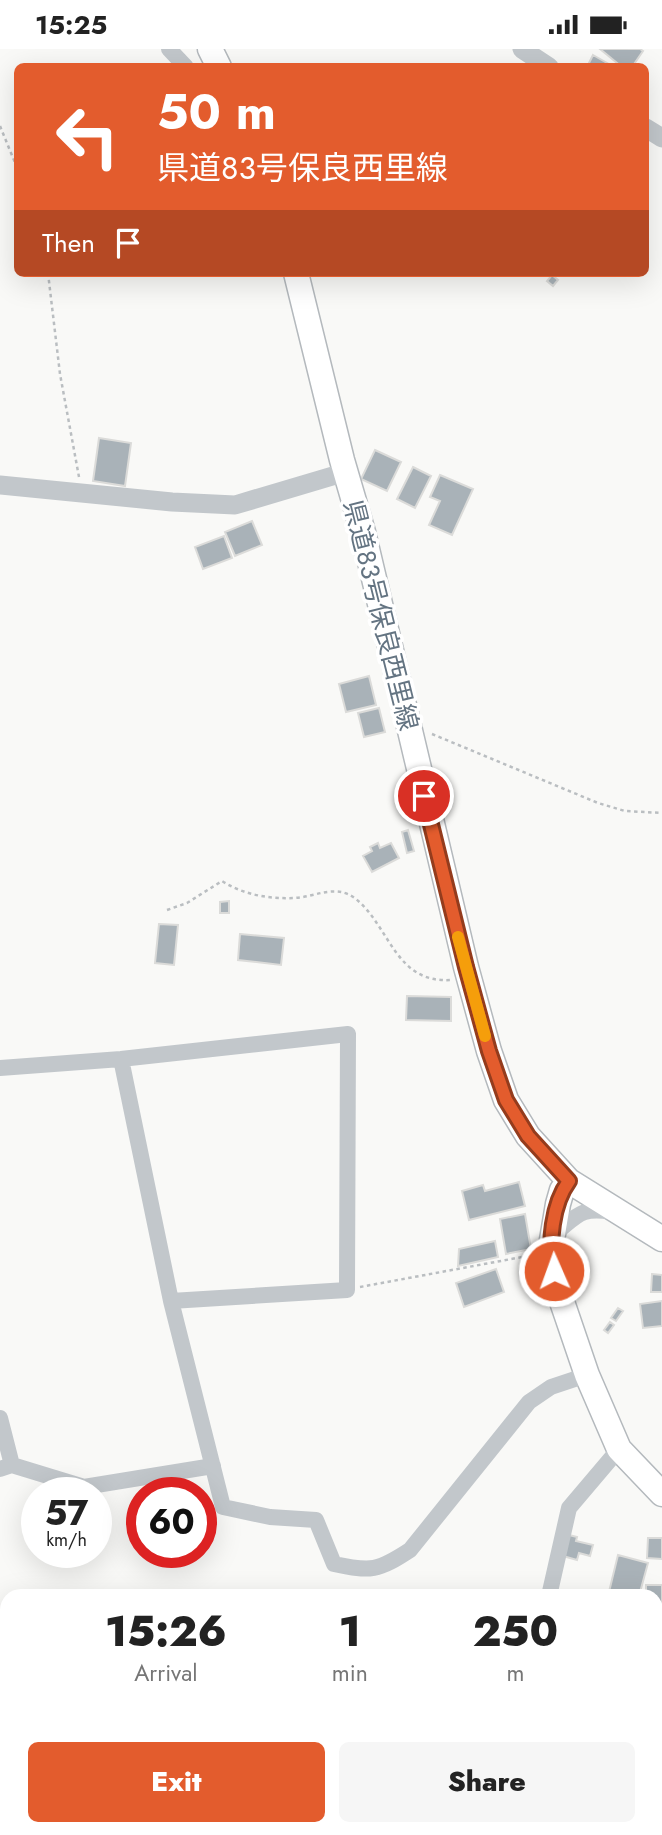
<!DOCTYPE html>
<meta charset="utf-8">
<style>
body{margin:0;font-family:Jost,"Noto Sans JP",sans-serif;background:#f6f6f6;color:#222;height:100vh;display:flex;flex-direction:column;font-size:26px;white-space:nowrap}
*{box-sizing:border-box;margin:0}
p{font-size:23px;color:#767676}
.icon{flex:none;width:38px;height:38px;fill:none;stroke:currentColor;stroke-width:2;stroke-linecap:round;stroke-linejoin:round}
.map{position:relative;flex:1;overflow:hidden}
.sheet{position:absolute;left:0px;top:1540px;width:663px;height:247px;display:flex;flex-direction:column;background:#fff;border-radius:21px 21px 0 0;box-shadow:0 7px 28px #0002}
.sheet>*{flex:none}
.top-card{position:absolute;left:14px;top:14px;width:635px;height:214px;border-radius:10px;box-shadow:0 7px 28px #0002;background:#e35c2d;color:#fff;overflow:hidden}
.speed{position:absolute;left:21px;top:1428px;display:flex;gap:14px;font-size:35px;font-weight:700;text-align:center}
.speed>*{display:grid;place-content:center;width:91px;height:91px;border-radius:50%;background:#fff;box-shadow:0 7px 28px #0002;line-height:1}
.speed small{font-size:18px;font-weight:400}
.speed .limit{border:10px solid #d22;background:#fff;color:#111}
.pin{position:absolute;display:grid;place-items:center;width:60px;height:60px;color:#fff;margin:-30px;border:4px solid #fff;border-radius:50%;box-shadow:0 2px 7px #0007}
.me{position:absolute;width:77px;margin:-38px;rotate:358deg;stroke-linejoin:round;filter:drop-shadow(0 0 5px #0008)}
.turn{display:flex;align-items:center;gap:24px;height:147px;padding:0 28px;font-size:32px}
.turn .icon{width:91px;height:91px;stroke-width:2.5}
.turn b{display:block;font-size:49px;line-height:60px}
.then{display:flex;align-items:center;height:66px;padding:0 28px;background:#0003;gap:14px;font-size:26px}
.eta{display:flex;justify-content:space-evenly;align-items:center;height:119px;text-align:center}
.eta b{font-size:42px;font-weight:800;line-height:49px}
.primary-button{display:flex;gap:14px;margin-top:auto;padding:14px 28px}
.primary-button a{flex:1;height:80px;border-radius:10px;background:#e35c2d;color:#fff;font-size:28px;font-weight:800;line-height:80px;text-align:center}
.primary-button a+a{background:#f6f6f6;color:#222}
.status{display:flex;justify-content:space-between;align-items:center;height:49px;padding:0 35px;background:#fff;direction:ltr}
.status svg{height:19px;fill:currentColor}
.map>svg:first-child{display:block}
</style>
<div class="status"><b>15:25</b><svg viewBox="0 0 49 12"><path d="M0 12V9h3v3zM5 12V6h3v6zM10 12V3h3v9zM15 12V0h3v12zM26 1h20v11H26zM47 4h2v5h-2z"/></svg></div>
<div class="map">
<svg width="662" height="1786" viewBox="0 0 662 1786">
<rect width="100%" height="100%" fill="#f9f9f7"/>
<!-- building -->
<path fill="#a9b2b8" stroke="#dbdbd9" stroke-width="2" d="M600,0H640L643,2L632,18H622Z
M593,6L614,18H587Z
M552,226L558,231L553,237L547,232Z
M99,389L131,394L125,437L93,432Z
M375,401L401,413L387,442L361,430Z
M413,418L431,427L415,459L397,450Z
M440,426L473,440L452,486L429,476L440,452L430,448Z
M252,472L262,496L235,507L225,483Z
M224,487L232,509L203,520L195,498Z
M369,627L376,656L346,663L339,635Z
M379,659L385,683L364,688L358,664Z
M408,781L414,802L407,804L402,783Z
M378,794L380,799L391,794L399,809L372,823L363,807L372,802L370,798Z
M229,852V864H220V853Z
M159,875L178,876L174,916L155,914Z
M240,885L284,889L281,916L238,911Z
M407,947L451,948V972L406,971Z
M519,1133L525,1157L469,1171L462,1142L483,1136L485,1142Z
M525,1165L531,1200L506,1205L500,1170Z
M495,1192L498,1208L458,1217L459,1200Z
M496,1220L504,1243L464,1258L456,1234Z
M652,1225L662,1226V1243H651Z
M662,1252V1277L643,1279L640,1255Z
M618,1259L623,1262L616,1272L611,1269Z
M610,1273L614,1276L608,1284L604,1281Z
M569,1486L577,1488L576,1492L593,1496L590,1507L579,1504L577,1511L563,1507Z
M648,1489H662V1510L647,1509Z
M618,1506L648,1514L639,1547H608Z
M646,1536H662V1563H656V1547H646Z
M656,1775L659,1776L657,1786L630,1781L656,1780Z"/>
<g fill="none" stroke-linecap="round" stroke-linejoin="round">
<defs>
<path id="primary" d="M210,0L219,18
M296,224L342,411L363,483L466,918L489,1002L506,1051L528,1087L569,1132L662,1190
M569,1132L562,1141L558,1155L550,1203L558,1241L587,1326L619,1400L662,1445"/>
</defs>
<!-- primary casing -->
<use href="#primary" stroke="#b4b9bd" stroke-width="27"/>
<!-- path -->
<path stroke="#babec1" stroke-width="2.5" stroke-dasharray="3.5 3.5" stroke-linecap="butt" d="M0,77L18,121
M48,224L60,325L79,428
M432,685L598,754L625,762L662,764
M167,861L187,854L222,832C244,846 269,850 294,849C316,848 336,834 356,850C391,879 395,935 452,931
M360,1238L533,1206"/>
<!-- minor -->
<path stroke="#c2c7cb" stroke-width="16" d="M169,0L186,18
M121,1010L171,1252L223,1458L270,1468L316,1471L334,1515C371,1523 378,1522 410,1501L529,1353L551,1338L587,1326
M0,1019L121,1010L348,985L347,1241L171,1252
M553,1186C577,1168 579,1157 612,1163
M0,1369L12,1416
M0,1420L12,1416L84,1438L213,1417
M549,1547L569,1459L619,1400
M487,1780L489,1786"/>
<!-- tertiary -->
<path stroke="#c2c7cb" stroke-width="19" d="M522,0L549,18
M646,79L662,89
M0,436L172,453L235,456L346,423"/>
<!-- primary -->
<use href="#primary" stroke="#fff" stroke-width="24"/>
</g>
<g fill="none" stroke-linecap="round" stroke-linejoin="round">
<defs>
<path id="route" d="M424,747L466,918L489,1002L506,1051L528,1087L569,1132C552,1155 548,1195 554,1222"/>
</defs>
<!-- route casing -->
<use href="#route" stroke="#943c1d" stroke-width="18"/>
<!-- route -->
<use href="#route" stroke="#e35c2d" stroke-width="12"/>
<!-- slow -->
<path stroke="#f59e0b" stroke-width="12" d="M458,888L485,987"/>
</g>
<g text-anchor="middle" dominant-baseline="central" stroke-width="7" stroke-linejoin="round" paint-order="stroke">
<!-- street labels -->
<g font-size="26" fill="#647482" stroke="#fff">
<text transform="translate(381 566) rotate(76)">県道83号保良西里線</text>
</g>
</g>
</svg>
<div class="speed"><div>57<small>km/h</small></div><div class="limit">60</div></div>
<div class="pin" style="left:424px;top:747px;background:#d93025"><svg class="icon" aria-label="arrive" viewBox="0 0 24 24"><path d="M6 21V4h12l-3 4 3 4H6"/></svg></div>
<svg class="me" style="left:554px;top:1222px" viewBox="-20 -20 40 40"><circle r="17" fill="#e35c2d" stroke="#fff" stroke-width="3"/><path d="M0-11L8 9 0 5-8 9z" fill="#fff"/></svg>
<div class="top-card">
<div class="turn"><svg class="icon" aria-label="left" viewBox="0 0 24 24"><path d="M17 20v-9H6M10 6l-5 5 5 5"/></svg><div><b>50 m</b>県道83号保良西里線</div></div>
<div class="then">Then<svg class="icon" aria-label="arrive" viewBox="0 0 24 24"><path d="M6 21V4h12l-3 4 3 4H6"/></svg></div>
</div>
<section class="sheet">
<div class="eta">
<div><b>15:26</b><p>Arrival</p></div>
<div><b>1</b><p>min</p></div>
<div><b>250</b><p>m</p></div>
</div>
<div class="primary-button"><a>Exit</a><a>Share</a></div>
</section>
</div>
